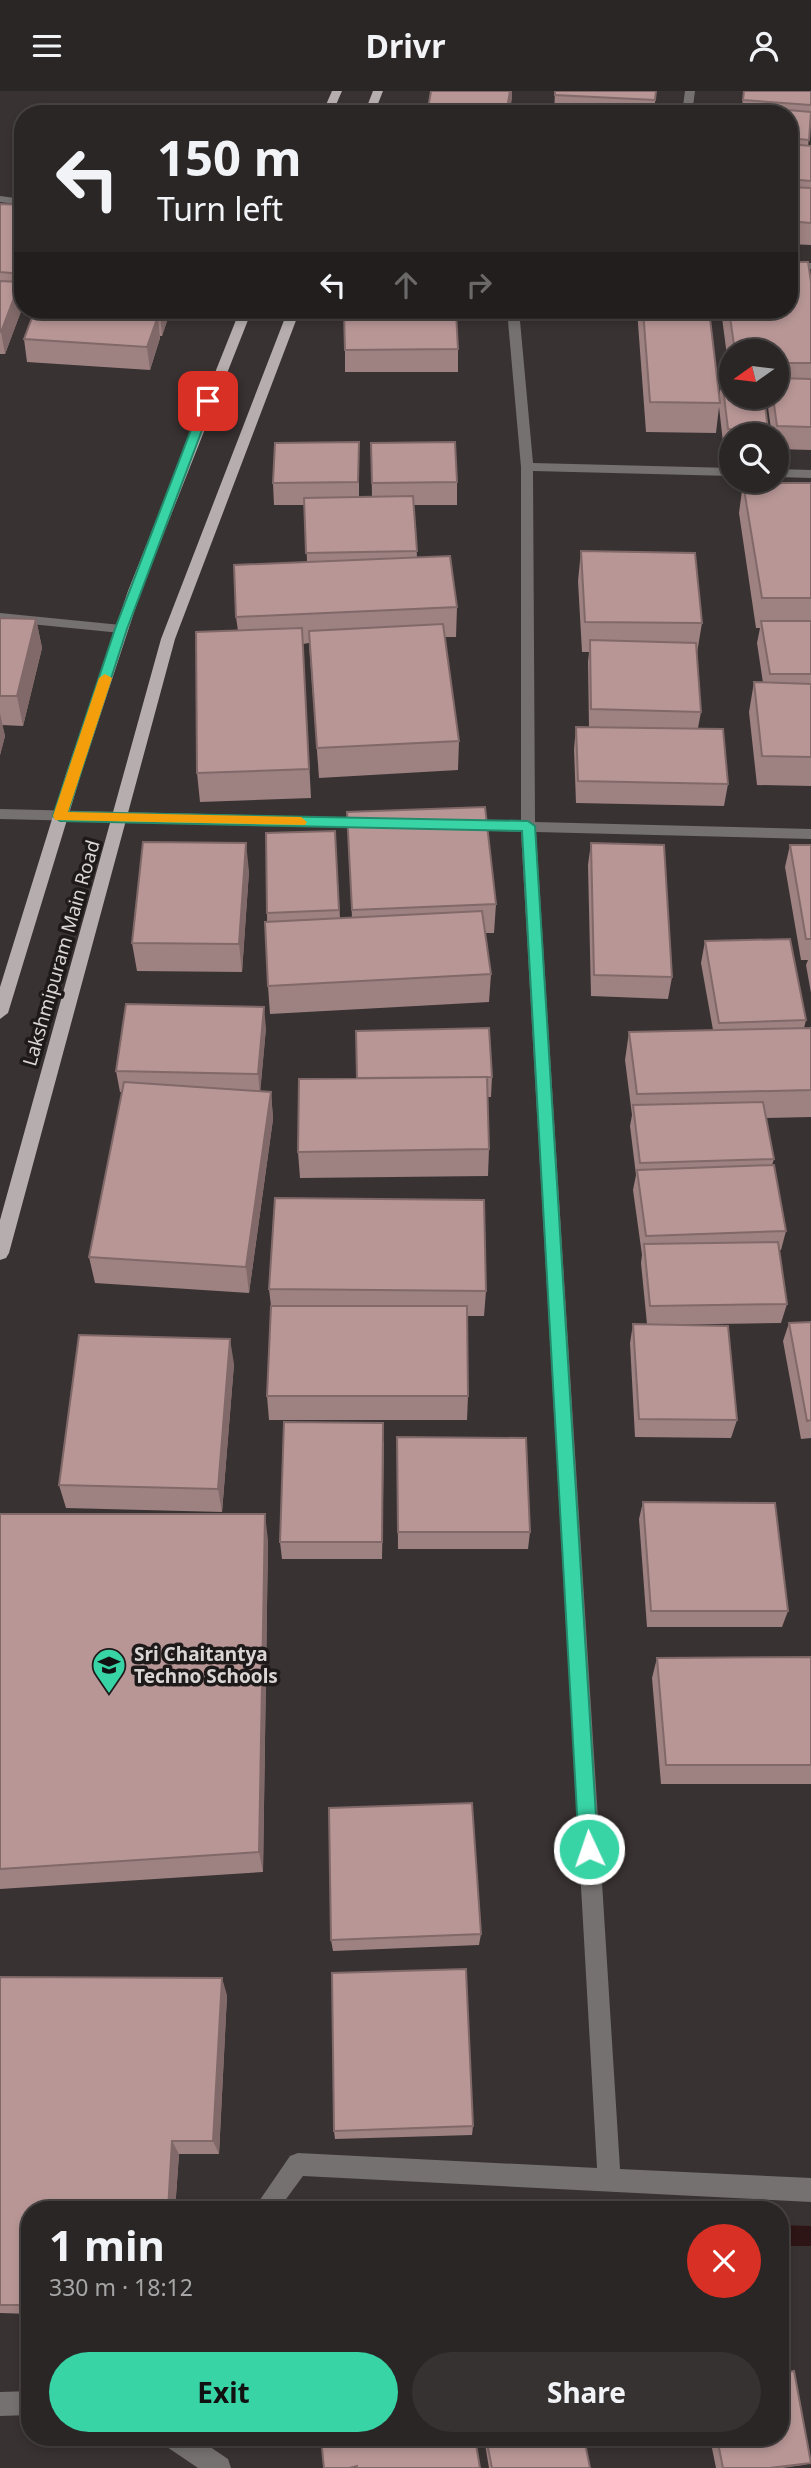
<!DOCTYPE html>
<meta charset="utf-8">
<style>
body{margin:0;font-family:"Noto Sans",sans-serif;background:#373232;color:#f1f3f6;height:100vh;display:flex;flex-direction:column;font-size:26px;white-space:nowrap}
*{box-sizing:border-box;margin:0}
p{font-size:23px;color:#a6a5a7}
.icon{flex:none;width:38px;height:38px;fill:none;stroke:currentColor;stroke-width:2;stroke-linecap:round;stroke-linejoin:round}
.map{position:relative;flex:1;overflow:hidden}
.panel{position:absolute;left:21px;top:2110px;width:768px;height:245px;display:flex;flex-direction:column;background:#2b2626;border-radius:28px;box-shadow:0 4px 10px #0003,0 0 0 2px #474343}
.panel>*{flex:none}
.banner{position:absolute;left:14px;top:14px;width:784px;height:214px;border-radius:28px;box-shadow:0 4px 10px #0003,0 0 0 2px #474343;background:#2b2626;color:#f1f3f6;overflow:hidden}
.needle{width:46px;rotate:256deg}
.fabs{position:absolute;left:719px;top:248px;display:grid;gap:14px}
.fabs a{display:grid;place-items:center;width:70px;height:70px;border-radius:50%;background:#2b2626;box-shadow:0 4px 10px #0003,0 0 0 2px #474343;font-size:35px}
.pin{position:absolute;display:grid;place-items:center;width:60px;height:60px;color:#fff;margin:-30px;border-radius:14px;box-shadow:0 4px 10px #0006}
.me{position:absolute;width:77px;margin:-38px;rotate:357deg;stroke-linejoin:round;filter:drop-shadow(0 0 5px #0008)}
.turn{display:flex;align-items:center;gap:24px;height:147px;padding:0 28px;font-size:32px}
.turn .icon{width:91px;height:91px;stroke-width:2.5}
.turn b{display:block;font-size:49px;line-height:60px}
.lanes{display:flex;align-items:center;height:66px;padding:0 28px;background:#0003;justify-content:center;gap:35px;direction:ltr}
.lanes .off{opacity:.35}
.round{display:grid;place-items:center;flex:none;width:74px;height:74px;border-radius:37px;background:#373232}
.summary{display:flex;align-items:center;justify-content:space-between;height:119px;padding:0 28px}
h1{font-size:42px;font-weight:700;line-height:52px}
.button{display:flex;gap:14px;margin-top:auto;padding:14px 28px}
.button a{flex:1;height:80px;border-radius:42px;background:#38d4a6;color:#111;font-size:28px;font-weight:700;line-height:80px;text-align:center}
.button a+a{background:#373232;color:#f1f3f6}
header{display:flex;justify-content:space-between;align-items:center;height:91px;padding:0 28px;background:#2b2626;font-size:32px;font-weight:700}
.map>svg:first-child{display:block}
</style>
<header><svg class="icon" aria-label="menu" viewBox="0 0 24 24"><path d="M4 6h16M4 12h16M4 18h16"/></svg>Drivr<svg class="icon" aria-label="person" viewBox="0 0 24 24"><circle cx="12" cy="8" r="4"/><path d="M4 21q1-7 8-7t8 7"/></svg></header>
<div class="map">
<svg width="811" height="2377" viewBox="0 0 811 2377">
<rect width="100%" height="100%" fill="#393232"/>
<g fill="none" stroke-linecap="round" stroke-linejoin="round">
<!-- stream -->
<path fill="#2d1415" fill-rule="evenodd" d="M780,2134L811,2135V2155H780Z"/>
<!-- minor -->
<path fill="#757171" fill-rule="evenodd" d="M685,0H695L692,23H682Z
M0,105L23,108V114L0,111Z
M789,171L811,172V178L789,177Z
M507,219H519L533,372L732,377V385L533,380L535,731L811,738V748L536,741L620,2078L811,2087V2111L303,2085L278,2119H253L290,2065L298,2062L597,2077L521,741L465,739L458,734L465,729L521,730V376Z
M777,378L811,379V387L777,386Z
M0,522L121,534L128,538L121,542L0,530Z
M0,718L370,727L377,732L370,737L0,728Z
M30,2300V2324L0,2325V2301Z
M164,2347H197L228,2368L231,2377H198L167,2356Z"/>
<!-- major -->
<path fill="#b6aeae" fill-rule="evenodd" d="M332,0H342L332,23H322Z
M373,0H383L374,23H364Z
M240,219H252L141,500L81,683L8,922L0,928V896L66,683L128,500Z
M288,219H300L175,548L9,1162L6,1167L0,1169V1129L161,548Z"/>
</g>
<!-- wall -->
<path fill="#9e8181" d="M555,0H656L654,23H554Z
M744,0H811V30L808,55H811V154L789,153V23L742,15Z
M0,113L23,114V215L5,263H0Z
M811,191V359L777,358V345H772L767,309V306H777V261H732V306L768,339L767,345H732V360H724L719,316L716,342L646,341L637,219H709L719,307L722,288H730L721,219H789Z
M35,219H170V221L162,245H160V247L150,279L27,271L24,248Z
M458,258V281H345V259Z
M371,352L457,391V414H414L417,466L457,516L456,546H445L459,650L458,679L319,687L309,552L303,553L311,707L200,711L197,682L238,540L236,526L307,471L305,414H274L273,392L359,374V406H372Z
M743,392H811V695L757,694L749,621L754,591L763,592L757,552L760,537H756L739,422Z
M581,460L702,532L697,562L701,621L698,637L728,693L724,715L576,712L574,658L576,636H589L588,571L589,561H582L578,490Z
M0,527L36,528L42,557L23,635L2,634L5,645L0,664Z
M347,721L496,813L494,842H485L491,883L489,911L270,923L268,895L267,822L335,740L340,827H352Z
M591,752L672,886L668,908L591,905L588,774Z
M790,754H811V902L806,874L808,869H801L785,776Z
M249,780L242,881L137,880L132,852Z
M705,850L806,929L804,937H811V1026L766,1027L774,1068L772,1074L786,1140L781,1159H779L787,1213L781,1232L651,1234L737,1329L731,1347L635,1346L630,1252L633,1233H647L641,1172L642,1164L633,1099L636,1084L630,1035L632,1024L625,969L629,941L713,939L701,872Z
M266,937L260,1000L271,1001L273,1028L249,1202L95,1192L89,1166L122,1001H120L116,980Z
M492,986L491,1006H487L489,1058L488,1085L300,1087L298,1061L299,988Z
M269,1198L486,1200L484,1225H467L468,1305L467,1329H269L267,1305L271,1215Z
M811,1231V1347L801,1348L783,1250L789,1232Z
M234,1273L222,1421L66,1417L59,1394Z
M397,1346L530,1441L528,1458H398Z
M384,1350L382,1468H282L280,1451Z
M643,1411L788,1520L782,1536H647L639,1428Z
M0,1423L268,1449L263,1781L0,1798Z
M811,1566V1693H661L652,1587L657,1567Z
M481,1843L479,1854L333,1860L331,1849Z
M0,1886L227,1904L219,2063H179L175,2119H30V2223L0,2222Z
M473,2035L472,2044L335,2048L334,2040Z
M484,2347H584L590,2377H489Z
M710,2347H780L811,2372L803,2374L782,2377H716Z"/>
<!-- shaded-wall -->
<path fill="#816969" d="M510,0H512V8L509,23H506Z
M20,191L23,215L5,263L1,241Z
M161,219H170V221L162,245L160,223Z
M158,225L160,247L150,279L147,256Z
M36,528L42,557L23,635L17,605Z
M0,622L5,645L0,664Z
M246,752L249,780L242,881L239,853Z
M264,916L266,937L260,1004L258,983Z
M271,1001L273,1028L249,1202L246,1176Z
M230,1248L234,1273L222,1421L218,1398Z
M265,1423L268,1449L263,1781L259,1761Z
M222,1887L227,1904L219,2063L213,2050Z
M172,2050L179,2063L175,2119H168Z"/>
<!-- building -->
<path fill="#b89696" stroke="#816969" stroke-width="2" d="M431,0H510L506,23H427Z
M555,0H656L655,9L555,4Z
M744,0H811V14L743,9Z
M717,13L811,21L809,49L789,47V23H716Z
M564,17L639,21V23H563Z
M789,53L811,55V90L789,88Z
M789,96L811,97V132L789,130Z
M0,113L23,114V183L0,181Z
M789,171H808L811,191V272H777V261H735L729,219H789Z
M0,190L20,191L1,241H0Z
M35,219H64L158,225L147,256L24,248Z
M105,219H161L160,223Z
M643,219H709L720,312L650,311Z
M344,222H456L458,258L345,259Z
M777,287L811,288V336L777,335L773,306H777Z
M722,288H732V306H764L768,339L728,338Z
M359,351L358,391L273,392L275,352Z
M455,351L457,391L372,392L371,352Z
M743,392H811V507H762Z
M413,405L417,460L306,462L304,407Z
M581,460L695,462L702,532L585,531Z
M450,465L457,516L236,526L234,474Z
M0,527L36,528L17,605H0Z
M761,530H811V583H770Z
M443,533L459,650L317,657L309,540Z
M302,537L309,678L197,682L196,541Z
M590,549L696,552L701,621L591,618Z
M754,591L811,593V666L762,665Z
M576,636L723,638L728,693L578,690Z
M485,716L496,813L352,819L347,721Z
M335,740L339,819L267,822L266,742Z
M143,751L246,752L239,853L132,852Z
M591,752L664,754L672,886L594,884Z
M790,754H811V848H806Z
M482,820L491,883L268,895L265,831Z
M790,848L806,929L719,932L705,850Z
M126,913L264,916L258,983L116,980Z
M489,937L492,986L357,987L356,940Z
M811,937V999L637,1003L629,941Z
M487,986L489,1058L298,1061L299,988Z
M124,991L271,1001L246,1176L89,1166Z
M763,1011L774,1068L640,1072L633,1014Z
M774,1074L786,1140L646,1145L637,1079Z
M275,1107L484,1109L486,1200L269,1198Z
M778,1151L787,1213L650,1215L644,1153Z
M271,1215H467L468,1305H267Z
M811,1231V1329L807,1330L789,1232Z
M633,1233L728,1235L737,1329L639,1328Z
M79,1244L230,1248L218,1398L59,1394Z
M284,1331L383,1332L382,1451H280Z
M397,1346L526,1347L530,1441H398Z
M643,1411L775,1412L788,1520H651Z
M0,1423H265L259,1761L0,1778Z
M811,1566V1674H666L657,1567Z
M472,1712L481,1843L331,1849L329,1717Z
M466,1878L473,2035L334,2040L332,1882Z
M0,1886L222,1887L213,2050H172L168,2119H30V2214H0Z
M794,2280L811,2372L769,2377H723L717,2347H780V2282Z
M321,2347H475L480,2377H357V2375L349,2377H324Z
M486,2347H584L590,2377H492Z"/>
<!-- route -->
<path fill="#38d4a6" stroke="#248a6c" stroke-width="2" d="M208,307L213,310L127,538L68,721L528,730L535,735L598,1758L596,1765L589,1767L582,1765L579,1758L522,740L60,730L53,725L115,538L202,310Z"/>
<!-- slow -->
<path fill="#f59e0b" d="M105,583L112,587L68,721L301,726L307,731L305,734L55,729L53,725L99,587Z"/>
<!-- icons -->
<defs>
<symbol id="school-pin" viewBox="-11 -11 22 30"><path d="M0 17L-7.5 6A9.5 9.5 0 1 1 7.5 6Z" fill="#38d4a6" stroke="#1e1a1a"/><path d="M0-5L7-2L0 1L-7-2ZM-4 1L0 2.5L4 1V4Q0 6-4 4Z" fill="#111"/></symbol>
</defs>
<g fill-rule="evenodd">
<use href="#school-pin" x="90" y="1555" width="38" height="52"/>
</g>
<g text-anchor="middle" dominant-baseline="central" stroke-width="7" stroke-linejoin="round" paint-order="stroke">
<!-- street labels -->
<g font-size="19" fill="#dbd6d6" stroke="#1e1a1a">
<text transform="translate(61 862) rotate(-74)">Lakshmipuram Main Road</text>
</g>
<!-- poi labels -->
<g font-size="19" font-weight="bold" fill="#dbd6d6" stroke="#1e1a1a" text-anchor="start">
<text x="134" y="1563">Sri Chaitantya<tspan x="134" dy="22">Techno Schools</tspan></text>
</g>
</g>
</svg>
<div class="fabs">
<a><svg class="needle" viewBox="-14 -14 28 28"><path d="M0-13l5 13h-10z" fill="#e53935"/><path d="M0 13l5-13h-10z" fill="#a6a5a7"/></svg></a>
<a><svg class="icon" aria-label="search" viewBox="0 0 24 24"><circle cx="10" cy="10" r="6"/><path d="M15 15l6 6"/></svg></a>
</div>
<div class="pin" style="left:208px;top:310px;background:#d93025"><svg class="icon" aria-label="arrive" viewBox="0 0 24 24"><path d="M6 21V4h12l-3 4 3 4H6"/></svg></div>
<svg class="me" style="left:589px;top:1758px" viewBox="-20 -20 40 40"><circle r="17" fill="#38d4a6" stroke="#fff" stroke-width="3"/><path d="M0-11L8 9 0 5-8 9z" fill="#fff"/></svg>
<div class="banner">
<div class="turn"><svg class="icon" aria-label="left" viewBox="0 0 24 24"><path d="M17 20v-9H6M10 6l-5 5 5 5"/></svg><div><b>150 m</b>Turn left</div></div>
<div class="lanes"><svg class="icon" aria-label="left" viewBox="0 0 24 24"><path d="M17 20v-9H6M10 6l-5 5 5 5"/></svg><svg class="icon off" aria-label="ahead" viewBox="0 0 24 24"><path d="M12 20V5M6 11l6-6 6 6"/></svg><svg class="icon off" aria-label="right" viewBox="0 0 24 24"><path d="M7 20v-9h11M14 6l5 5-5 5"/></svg></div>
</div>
<section class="panel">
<div class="summary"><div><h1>1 min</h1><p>330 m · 18:12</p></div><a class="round" style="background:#d93025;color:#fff"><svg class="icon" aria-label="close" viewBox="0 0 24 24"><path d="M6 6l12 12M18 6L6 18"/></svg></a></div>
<div class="button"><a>Exit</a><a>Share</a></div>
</section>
</div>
